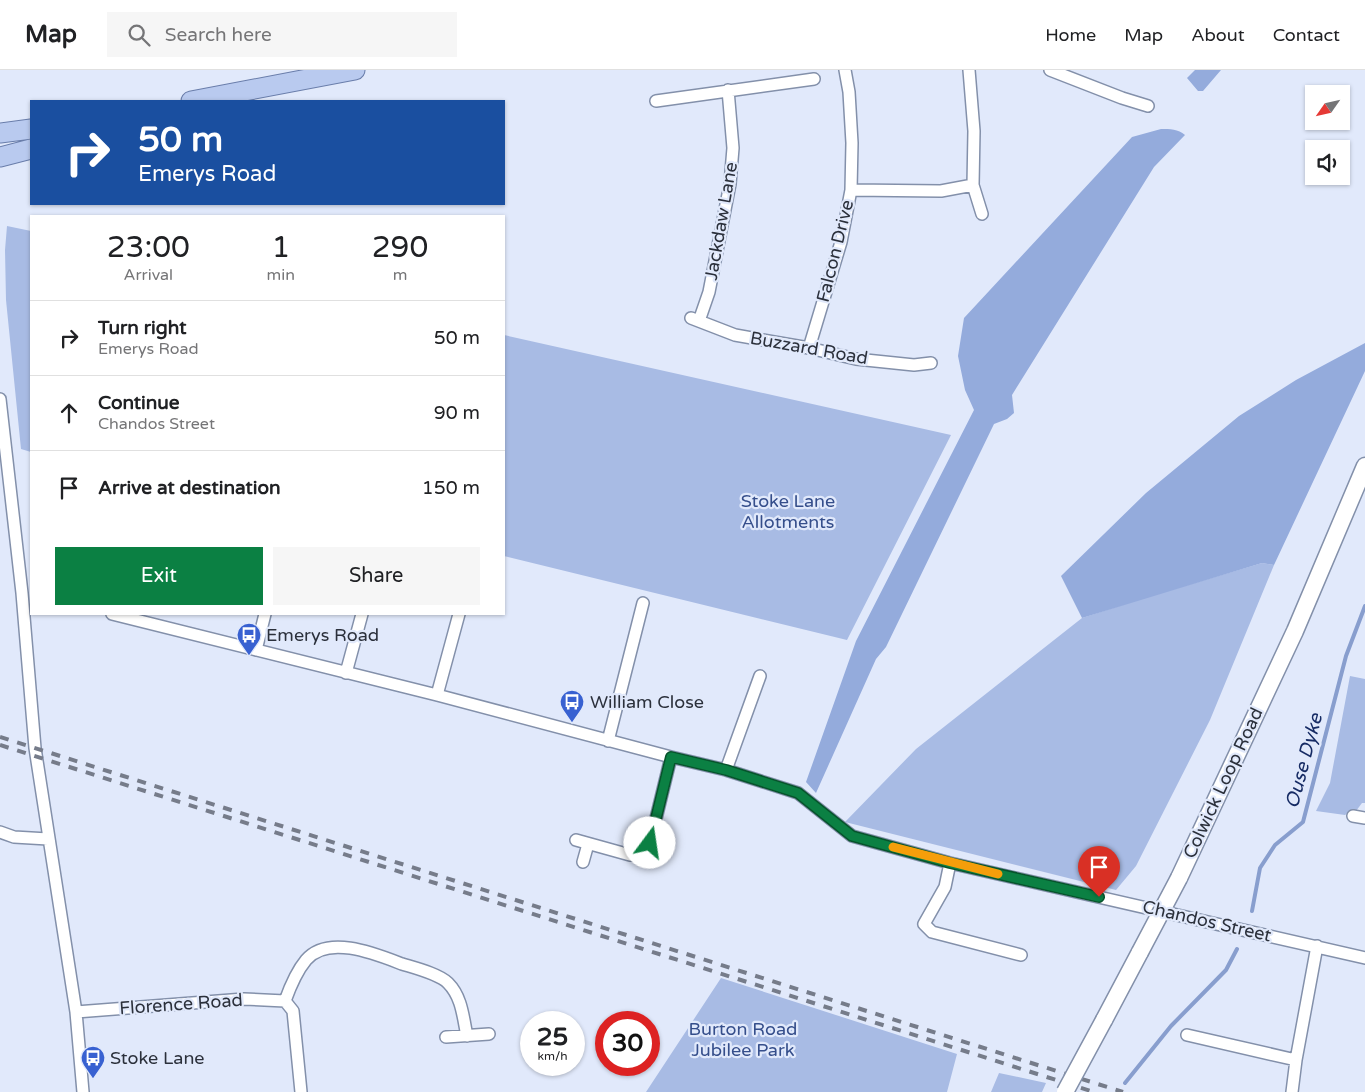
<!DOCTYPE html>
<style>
body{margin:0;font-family:"Varela Round",sans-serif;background:#f6f6f6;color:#202124;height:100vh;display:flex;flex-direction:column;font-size:19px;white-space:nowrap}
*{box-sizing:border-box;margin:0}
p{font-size:16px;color:#757577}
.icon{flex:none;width:28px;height:28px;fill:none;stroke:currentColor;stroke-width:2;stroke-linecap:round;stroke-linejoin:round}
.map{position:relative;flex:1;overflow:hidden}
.panel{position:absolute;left:30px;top:145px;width:475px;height:400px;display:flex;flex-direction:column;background:#fff;border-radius:0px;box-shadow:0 1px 4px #0004}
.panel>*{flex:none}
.guide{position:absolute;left:30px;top:30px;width:475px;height:105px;border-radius:0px;box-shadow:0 1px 4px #0004;background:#1a4fa0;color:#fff;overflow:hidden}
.needle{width:32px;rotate:236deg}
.buttons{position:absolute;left:1305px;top:15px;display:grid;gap:10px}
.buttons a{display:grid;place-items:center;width:45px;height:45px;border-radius:0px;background:#fff;box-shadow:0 1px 4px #0004;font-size:25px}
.speed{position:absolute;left:520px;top:941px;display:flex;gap:10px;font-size:25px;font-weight:700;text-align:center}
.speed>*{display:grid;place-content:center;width:65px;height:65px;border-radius:50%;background:#fff;box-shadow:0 1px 4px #0004;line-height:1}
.speed small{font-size:12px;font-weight:400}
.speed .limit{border:8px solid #d22;background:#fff;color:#111}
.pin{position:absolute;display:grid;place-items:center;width:42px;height:42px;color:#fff;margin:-51px -21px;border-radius:50% 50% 50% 0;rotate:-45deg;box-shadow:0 0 5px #0007}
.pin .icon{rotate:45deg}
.me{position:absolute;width:55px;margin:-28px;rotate:14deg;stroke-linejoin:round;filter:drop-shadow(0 0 4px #0008)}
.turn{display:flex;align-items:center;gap:18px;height:105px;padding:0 25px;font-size:22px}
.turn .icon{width:65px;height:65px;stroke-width:2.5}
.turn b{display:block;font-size:35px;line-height:42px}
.eta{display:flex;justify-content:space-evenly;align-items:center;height:85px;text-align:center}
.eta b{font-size:30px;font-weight:600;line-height:35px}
.button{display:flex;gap:10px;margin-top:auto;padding:10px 25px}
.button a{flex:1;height:58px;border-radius:0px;background:#0b8043;color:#fff;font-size:20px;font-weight:600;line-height:58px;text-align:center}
.button a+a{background:#f6f6f6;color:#202124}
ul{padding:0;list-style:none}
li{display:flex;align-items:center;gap:15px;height:75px;padding:0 25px;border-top:1px solid #e0e0e0}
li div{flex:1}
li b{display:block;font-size:19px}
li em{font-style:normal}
header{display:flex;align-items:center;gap:30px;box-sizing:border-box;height:70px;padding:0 25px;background:#fff;border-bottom:1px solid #e0e0e0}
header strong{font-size:24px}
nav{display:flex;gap:28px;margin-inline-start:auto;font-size:18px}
.search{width:350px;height:45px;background:#f6f6f6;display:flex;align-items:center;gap:12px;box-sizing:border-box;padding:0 18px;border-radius:0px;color:#757577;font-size:19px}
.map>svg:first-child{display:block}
</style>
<header>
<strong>Map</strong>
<div class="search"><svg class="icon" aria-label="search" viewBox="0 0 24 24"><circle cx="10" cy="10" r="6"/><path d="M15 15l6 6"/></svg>Search here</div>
<nav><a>Home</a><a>Map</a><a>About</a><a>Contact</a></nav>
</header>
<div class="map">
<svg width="1365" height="1022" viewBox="0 0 1365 1022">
<rect width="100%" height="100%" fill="#e1e9fb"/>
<!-- green -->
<path fill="#a8bbe4" d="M7,156L31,161V382L21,379L6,230L5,180Z
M504,265L951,365L847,570L504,486Z
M1262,493L1274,495L1210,650L1136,796L1116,820L845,752L916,679L1082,548L1141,529Z
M1350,606L1365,609V733H1362L1356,741L1349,742L1345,745L1316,741L1330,713Z
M721,908L957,984L947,1022H646Z
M999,1003L1046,1013L1042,1022H991Z"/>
<!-- forest -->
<path fill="#94abdc" d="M1195,0H1221L1203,21H1198L1187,8Z
M1161,59C1170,59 1178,59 1185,65L1154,97L1012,325L1014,343L1007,349L994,354L886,577L876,589L816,723L806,712L856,571L974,340L965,320L958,286L964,248L1132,67Z
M1365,273V301L1274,495L1262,493L1082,548L1061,506L1146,423L1239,346L1296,310Z"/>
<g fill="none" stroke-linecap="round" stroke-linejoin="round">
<!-- stream -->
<path stroke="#889ece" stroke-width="4" d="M1252,841L1260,798L1275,775L1303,752L1346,586L1365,536
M1125,1013L1171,956L1226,900L1237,879"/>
<defs>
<path id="minor" d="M969,0L974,61L973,115L982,144
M1050,0L1122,28L1148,36
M656,31L814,9
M851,120L941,121L973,115
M691,248L735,265L809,278L856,289L914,295L931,293
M699,251L709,222L730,114L733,78L728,20
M809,278L841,172L851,120L852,73L849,22L845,0
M0,329L22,523L35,678L76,942L83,1022
M112,544L437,625L671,687L726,700L798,723L852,766L950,793L1365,888
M256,580L265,544
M346,603L362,544
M437,625L459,544
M608,671L643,533
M726,700L760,606
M1353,746L1365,748
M0,762L14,767L48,769
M576,770L630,785L642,784L650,773L671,687
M583,792L588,774
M950,793L945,817L924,854L932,862L1021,885
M76,942L244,929L285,931
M1187,965L1296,990
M446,967L489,964
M301,1022L293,941L285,931C290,917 296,902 306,890C328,864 376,884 402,894C415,898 439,904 448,913C462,927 463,947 467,966
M1292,1022L1296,990L1317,876"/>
<path id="secondary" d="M1179,808L1295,561L1365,396
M1104,950L1140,882"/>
<path id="primary" d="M191,31L355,0
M0,63L31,59
M0,87L31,79"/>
</defs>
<!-- minor casing -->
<use href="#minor" stroke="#8390aa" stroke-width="14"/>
<!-- secondary casing -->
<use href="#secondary" stroke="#8390aa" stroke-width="19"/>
<!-- primary casing -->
<use href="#primary" stroke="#697daa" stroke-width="21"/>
<!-- minor -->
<use href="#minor" stroke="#fff" stroke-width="11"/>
<!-- secondary -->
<use href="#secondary" stroke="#fff" stroke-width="16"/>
<!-- primary -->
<use href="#primary" stroke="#b9caef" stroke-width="19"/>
<!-- rail -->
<path stroke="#767c8a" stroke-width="4" stroke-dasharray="9 9" stroke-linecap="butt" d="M0,667L1123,1022
M0,675L1094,1022"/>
<defs>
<path id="secondary-bridge" d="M1140,882L1179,808
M1065,1022L1104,950"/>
</defs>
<!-- secondary-bridge casing -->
<use href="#secondary-bridge" stroke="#8390aa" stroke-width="19" stroke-linecap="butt"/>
<!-- secondary-bridge -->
<use href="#secondary-bridge" stroke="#fff" stroke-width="16"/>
</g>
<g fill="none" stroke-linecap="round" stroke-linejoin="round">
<defs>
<path id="route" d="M650,773L671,687L726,700L798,723L852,766L950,793L1099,827"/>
</defs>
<!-- route casing -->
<use href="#route" stroke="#07532c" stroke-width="12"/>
<!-- route -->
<use href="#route" stroke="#0b8043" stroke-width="9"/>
<!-- slow -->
<path stroke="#f59e0b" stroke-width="9" d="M893,777L998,804"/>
</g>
<!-- icons -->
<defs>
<symbol id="bus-pin" viewBox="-11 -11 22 30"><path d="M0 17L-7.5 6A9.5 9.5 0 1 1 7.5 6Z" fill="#3861d1" stroke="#e1e9fb"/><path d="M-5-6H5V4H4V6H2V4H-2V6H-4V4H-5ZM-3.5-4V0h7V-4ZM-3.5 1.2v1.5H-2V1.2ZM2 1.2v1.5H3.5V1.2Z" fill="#fff"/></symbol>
</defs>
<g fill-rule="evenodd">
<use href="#bus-pin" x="235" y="551" width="28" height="38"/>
<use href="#bus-pin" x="558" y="618" width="28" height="38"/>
<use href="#bus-pin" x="79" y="974" width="28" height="38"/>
</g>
<g text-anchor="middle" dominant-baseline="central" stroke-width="4.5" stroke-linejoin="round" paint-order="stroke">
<!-- street labels -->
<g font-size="18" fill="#2b303b" stroke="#e1e9fb">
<text transform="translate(721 151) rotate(-80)">Jackdaw Lane</text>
<text transform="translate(835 181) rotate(-76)">Falcon Drive</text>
<text transform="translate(809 278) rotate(10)">Buzzard Road</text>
<text transform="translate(1223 713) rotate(-65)">Colwick Loop Road</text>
<text transform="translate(1207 851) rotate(13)">Chandos Street</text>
<text transform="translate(181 934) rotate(-4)">Florence Road</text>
</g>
<!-- park labels -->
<g font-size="18" fill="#354e8b" stroke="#e1e9fb">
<text x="788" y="431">Stoke Lane<tspan x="788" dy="21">Allotments</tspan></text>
<text x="743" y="959">Burton Road<tspan x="743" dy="21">Jubilee Park</tspan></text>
</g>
<!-- poi labels -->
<g font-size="18" fill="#2b303b" stroke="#e1e9fb" text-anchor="start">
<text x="266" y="565">Emerys Road</text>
<text x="590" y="632">William Close</text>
<text x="110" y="988">Stoke Lane</text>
</g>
<!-- water labels -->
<g font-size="19" font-style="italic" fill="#162b64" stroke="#e1e9fb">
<text transform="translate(1304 691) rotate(-75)">Ouse Dyke</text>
</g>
</g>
</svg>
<div class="buttons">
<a><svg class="needle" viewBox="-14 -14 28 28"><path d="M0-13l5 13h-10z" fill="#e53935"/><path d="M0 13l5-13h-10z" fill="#757577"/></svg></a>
<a><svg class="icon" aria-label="sound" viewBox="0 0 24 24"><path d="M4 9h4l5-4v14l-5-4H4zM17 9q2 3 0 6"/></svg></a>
</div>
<div class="speed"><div>25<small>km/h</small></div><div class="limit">30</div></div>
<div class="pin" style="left:1099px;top:827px;background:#d93025"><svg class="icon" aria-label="arrive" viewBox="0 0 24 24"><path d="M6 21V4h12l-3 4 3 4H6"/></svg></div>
<svg class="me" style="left:650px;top:773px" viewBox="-20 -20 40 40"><circle r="19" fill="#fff"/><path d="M0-13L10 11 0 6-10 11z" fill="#0b8043"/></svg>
<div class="guide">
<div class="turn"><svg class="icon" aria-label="right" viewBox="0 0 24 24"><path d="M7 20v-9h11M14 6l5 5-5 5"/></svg><div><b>50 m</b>Emerys Road</div></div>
</div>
<section class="panel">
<div class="eta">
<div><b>23:00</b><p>Arrival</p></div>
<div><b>1</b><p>min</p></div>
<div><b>290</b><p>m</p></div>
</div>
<ul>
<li><svg class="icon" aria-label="right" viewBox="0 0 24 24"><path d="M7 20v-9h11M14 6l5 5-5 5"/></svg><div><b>Turn right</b><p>Emerys Road</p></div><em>50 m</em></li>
<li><svg class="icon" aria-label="ahead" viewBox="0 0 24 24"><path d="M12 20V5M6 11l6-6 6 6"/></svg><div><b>Continue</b><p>Chandos Street</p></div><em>90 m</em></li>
<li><svg class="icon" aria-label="arrive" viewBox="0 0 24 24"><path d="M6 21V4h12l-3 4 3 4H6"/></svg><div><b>Arrive at destination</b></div><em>150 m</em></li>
</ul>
<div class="button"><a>Exit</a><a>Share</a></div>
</section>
</div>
